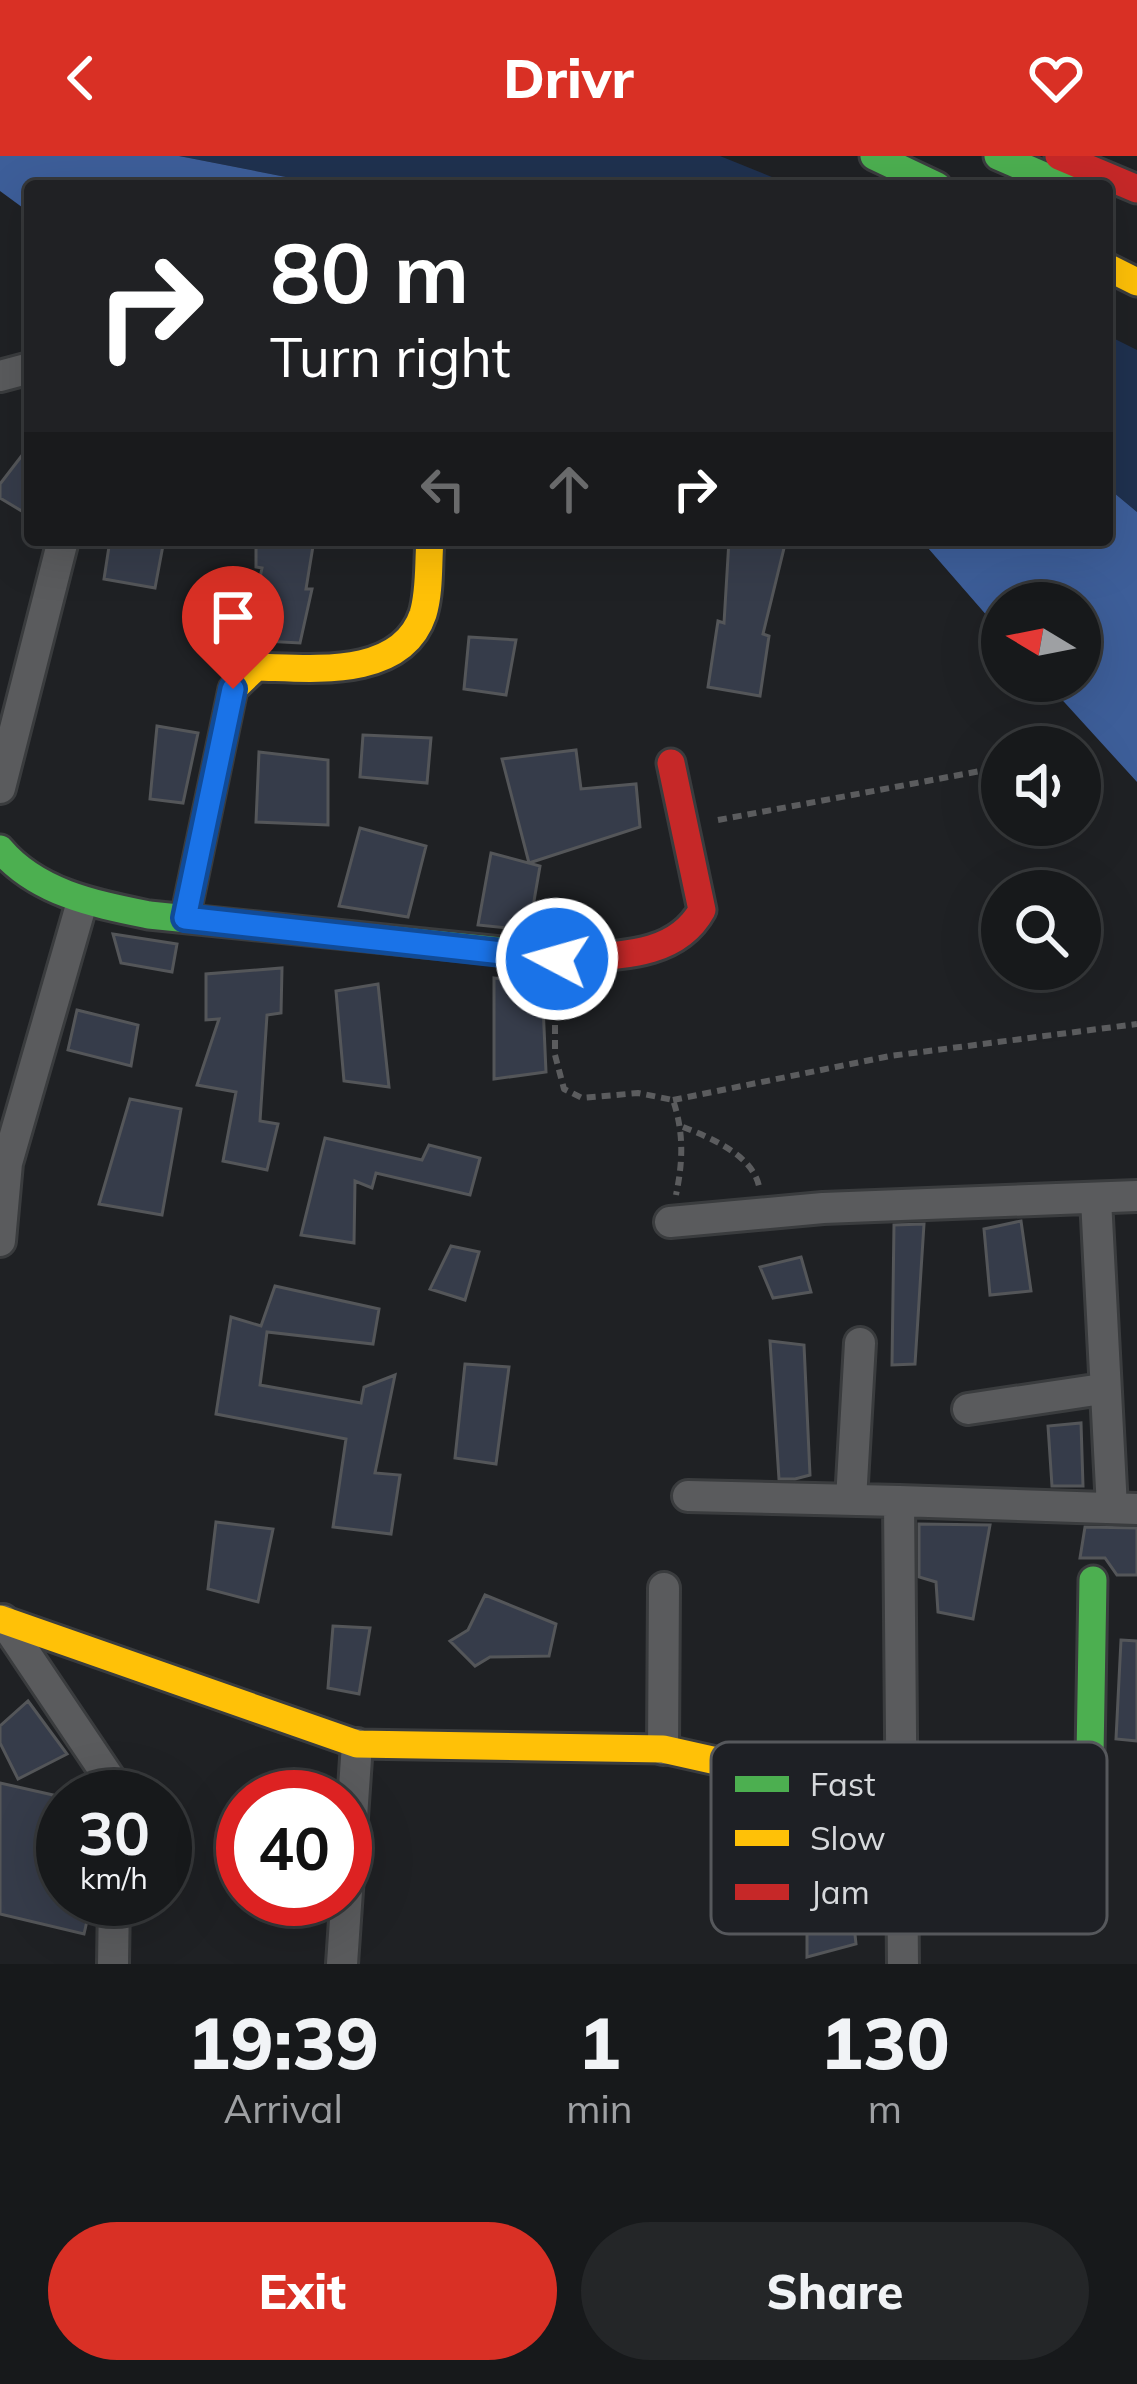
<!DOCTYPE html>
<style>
body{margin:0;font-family:Mulish,sans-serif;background:#242628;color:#f1f3f6;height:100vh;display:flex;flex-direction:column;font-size:45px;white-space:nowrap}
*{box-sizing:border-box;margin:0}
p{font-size:39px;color:#9ea0a3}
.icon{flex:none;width:66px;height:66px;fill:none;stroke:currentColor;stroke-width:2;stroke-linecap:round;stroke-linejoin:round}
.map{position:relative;height:1808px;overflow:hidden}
.panel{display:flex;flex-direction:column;background:#17191b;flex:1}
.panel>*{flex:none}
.hud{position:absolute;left:24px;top:24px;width:1089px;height:366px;border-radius:12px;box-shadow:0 12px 48px #0002,0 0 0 3px #36383a;background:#202124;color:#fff;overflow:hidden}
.needle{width:78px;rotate:280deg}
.buttons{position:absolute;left:981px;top:426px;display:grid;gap:24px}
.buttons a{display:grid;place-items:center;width:120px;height:120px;border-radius:50%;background:#17191b;box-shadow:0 12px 48px #0002,0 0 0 3px #36383a;font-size:60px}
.speed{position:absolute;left:36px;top:1614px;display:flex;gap:24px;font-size:60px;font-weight:700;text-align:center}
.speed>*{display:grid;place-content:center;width:156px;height:156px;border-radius:50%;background:#17191b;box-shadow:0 12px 48px #0002,0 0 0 3px #36383a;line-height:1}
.speed small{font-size:30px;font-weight:400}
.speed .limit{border:18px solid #d22;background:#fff;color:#111}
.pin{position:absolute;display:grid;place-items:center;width:102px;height:102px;color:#fff;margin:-123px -51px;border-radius:50% 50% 50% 0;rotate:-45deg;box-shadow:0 0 12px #0007}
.pin .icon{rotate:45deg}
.me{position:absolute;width:132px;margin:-66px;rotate:276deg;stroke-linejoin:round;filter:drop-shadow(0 0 9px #0008)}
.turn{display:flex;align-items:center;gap:42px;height:252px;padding:0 48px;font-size:54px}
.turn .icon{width:156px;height:156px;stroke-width:2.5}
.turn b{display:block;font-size:84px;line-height:102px}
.lanes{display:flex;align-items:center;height:114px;padding:0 48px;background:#0003;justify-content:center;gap:60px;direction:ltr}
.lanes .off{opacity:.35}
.eta{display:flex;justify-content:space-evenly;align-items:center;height:204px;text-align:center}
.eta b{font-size:72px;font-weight:800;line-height:84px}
.cta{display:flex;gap:24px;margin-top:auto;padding:24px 48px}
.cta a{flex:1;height:138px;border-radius:72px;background:#d93025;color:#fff;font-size:48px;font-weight:800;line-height:138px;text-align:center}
.cta a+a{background:#242628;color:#f1f3f6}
header{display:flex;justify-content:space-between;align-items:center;height:156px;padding:0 48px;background:#d93025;color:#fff;font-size:54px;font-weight:800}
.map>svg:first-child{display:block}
</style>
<header><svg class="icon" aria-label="back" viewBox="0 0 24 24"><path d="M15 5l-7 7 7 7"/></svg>Drivr<svg class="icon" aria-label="heart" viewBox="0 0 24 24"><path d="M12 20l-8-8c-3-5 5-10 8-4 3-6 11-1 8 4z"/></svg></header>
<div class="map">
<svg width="1137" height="1808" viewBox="0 0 1137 1808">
<rect width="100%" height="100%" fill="#1f2124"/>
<!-- green -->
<path fill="#1f314f" d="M179,0H720L794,30H332Z
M1107,179L1137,194V356L1107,331Z"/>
<!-- water -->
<path fill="#3d5e99" d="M0,0H179L332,30H30V57L0,35Z
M1107,331L1137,356V626L1045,525H1080V447H1002V477L921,384H1107Z"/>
<!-- building -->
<path fill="#363c4a" stroke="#545659" stroke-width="3" d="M30,289V360L0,342V328Z
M110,384H164L155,432L104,423Z
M256,384H314L306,433H312L300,487L247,484L262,412L256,411Z
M729,384L785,388L763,478L769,480L760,540L708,531L718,465L724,467Z
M469,481L516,484L506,539L464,533Z
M157,570L198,577L183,647L150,643Z
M363,579L431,582L427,627L360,621Z
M576,594L581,633L636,628L640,671L529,707L502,603Z
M259,596L328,604V669L256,666Z
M360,672L426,690L408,761L339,750Z
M491,697L540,710L529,774L478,769Z
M113,778L177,788L172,816L121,807Z
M282,812L281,857L267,859L260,965L278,968L267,1014L223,1005L236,936L197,929L219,863L206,864V818Z
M494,822L542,827L546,916L494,923Z
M378,828L389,931L344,925L336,835Z
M77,854L138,869L131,910L68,894Z
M130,943L181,953L162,1059L99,1048Z
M325,982L422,1004L429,989L480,1002L470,1039L376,1017L372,1032L355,1025L354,1087L301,1079Z
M1021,1065L1031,1135L990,1139L984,1073Z
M924,1068L915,1208L892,1209L894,1069Z
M451,1090L479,1096L465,1144L430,1133Z
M801,1101L811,1136L773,1142L760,1111Z
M275,1130L379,1153L373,1188L267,1176L260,1229L361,1247L364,1231L395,1219L375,1317L400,1319L391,1378L333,1371L346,1283L216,1258L231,1161L261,1170Z
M770,1185L804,1189L810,1319L795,1323H779Z
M465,1208L509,1211L496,1308L455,1302Z
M1081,1267L1083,1330H1052L1048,1270Z
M216,1366L273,1373L258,1446L208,1433Z
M919,1368L990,1369L973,1463L938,1456L936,1426L919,1421Z
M1085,1371L1137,1372V1419H1117L1105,1402H1080Z
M485,1439L556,1468L549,1500L490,1501L475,1510L450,1485L468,1474Z
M333,1470L370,1472L359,1538L328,1532Z
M1121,1484L1137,1485V1585L1116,1583Z
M28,1545L67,1598L18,1623L0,1587V1570Z
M0,1627L53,1639L44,1714L63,1718V1743H92L84,1778L0,1758Z
M807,1749L852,1750L856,1788L807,1801Z"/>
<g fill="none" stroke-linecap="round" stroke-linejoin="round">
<defs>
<path id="street" d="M0,220L30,212
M0,632L63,384
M1096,1043L1112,1352
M670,1066L823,1052L1137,1040
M0,1085L7,1007L82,746
M968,1253L1102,1233
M688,1340L899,1345
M851,1344L860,1187
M3,1464L122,1641
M663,1593L664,1432
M783,1760L799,1624
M113,1808L114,1743
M342,1808L357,1588
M903,1808L899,1345L1137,1353"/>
<path id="fast" d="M874,0L937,30
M998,0L1067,30
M0,693C37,737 95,748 149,759L571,802
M730,1608L1071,1670L1089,1658L1093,1424"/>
<path id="slow" d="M1107,111L1137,126
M185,762L233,533L256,511C309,512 401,524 423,458C430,435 428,408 430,384
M0,1463L357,1588L663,1593L730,1608"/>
<path id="jam" d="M1059,0L1137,33
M571,802C619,799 676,801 702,754L671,607"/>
</defs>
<!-- street casing -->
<use href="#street" stroke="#3a3c3e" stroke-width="36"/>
<!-- fast casing -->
<use href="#fast" stroke="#3a3c3e" stroke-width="33"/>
<!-- slow casing -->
<use href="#slow" stroke="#3a3c3e" stroke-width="33"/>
<!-- jam casing -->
<use href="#jam" stroke="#3a3c3e" stroke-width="33"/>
<!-- path -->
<path stroke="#5b5c5e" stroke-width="6" stroke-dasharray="9 6" stroke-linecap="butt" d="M718,664L1002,611
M555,839V899L564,933L582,942L638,937L673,944C684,977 683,1005 676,1039
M673,944L890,900L1137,868
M683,971C711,982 752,999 759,1030"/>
<!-- street -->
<use href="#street" stroke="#5a5b5d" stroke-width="30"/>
<!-- fast -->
<use href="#fast" stroke="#4caf50" stroke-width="27"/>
<!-- slow -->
<use href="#slow" stroke="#ffc107" stroke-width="27"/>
<!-- jam -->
<use href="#jam" stroke="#c62828" stroke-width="27"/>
</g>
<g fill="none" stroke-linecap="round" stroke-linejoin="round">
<defs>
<path id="route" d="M233,533L185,762L557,803"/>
</defs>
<!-- route casing -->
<use href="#route" stroke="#114b97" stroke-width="30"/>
<!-- route -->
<use href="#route" stroke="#1a73e8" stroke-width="21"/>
</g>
<!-- legend -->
<rect x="711" y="1586" width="396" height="192" rx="18" fill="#1e2025" stroke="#56585c" stroke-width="3"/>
<rect x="735" y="1620" width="54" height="16" fill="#4caf50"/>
<rect x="735" y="1674" width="54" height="16" fill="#ffc107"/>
<rect x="735" y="1728" width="54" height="16" fill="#c62828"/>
<g font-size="33" fill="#d7d9dc">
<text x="810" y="1640">Fast</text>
<text x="810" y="1694">Slow</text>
<text x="810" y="1748">Jam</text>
</g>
</svg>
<div class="buttons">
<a><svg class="needle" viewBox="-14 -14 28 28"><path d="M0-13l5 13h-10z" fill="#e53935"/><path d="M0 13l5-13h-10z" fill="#9ea0a3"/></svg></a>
<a><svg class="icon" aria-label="sound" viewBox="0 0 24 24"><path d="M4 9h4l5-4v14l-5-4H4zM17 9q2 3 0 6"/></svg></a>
<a><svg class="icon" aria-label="search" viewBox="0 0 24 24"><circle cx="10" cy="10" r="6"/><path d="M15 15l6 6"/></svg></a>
</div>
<div class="speed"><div>30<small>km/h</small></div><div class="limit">40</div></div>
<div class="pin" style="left:233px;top:533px;background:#d93025"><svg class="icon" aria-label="arrive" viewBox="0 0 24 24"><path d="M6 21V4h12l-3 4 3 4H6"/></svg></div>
<svg class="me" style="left:557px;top:803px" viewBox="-20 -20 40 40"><circle r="17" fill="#1a73e8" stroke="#fff" stroke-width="3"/><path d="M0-11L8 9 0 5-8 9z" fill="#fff"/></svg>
<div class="hud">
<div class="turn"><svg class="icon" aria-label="right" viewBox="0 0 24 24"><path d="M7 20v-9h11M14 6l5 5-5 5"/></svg><div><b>80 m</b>Turn right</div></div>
<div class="lanes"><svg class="icon off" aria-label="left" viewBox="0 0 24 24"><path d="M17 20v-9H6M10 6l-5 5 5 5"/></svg><svg class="icon off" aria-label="ahead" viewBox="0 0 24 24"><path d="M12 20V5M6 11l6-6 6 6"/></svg><svg class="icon" aria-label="right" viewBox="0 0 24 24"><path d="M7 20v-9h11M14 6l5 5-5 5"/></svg></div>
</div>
</div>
<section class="panel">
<div class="eta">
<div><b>19:39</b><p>Arrival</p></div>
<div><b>1</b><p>min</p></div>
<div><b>130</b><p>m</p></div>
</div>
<div class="cta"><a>Exit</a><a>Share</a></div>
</section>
